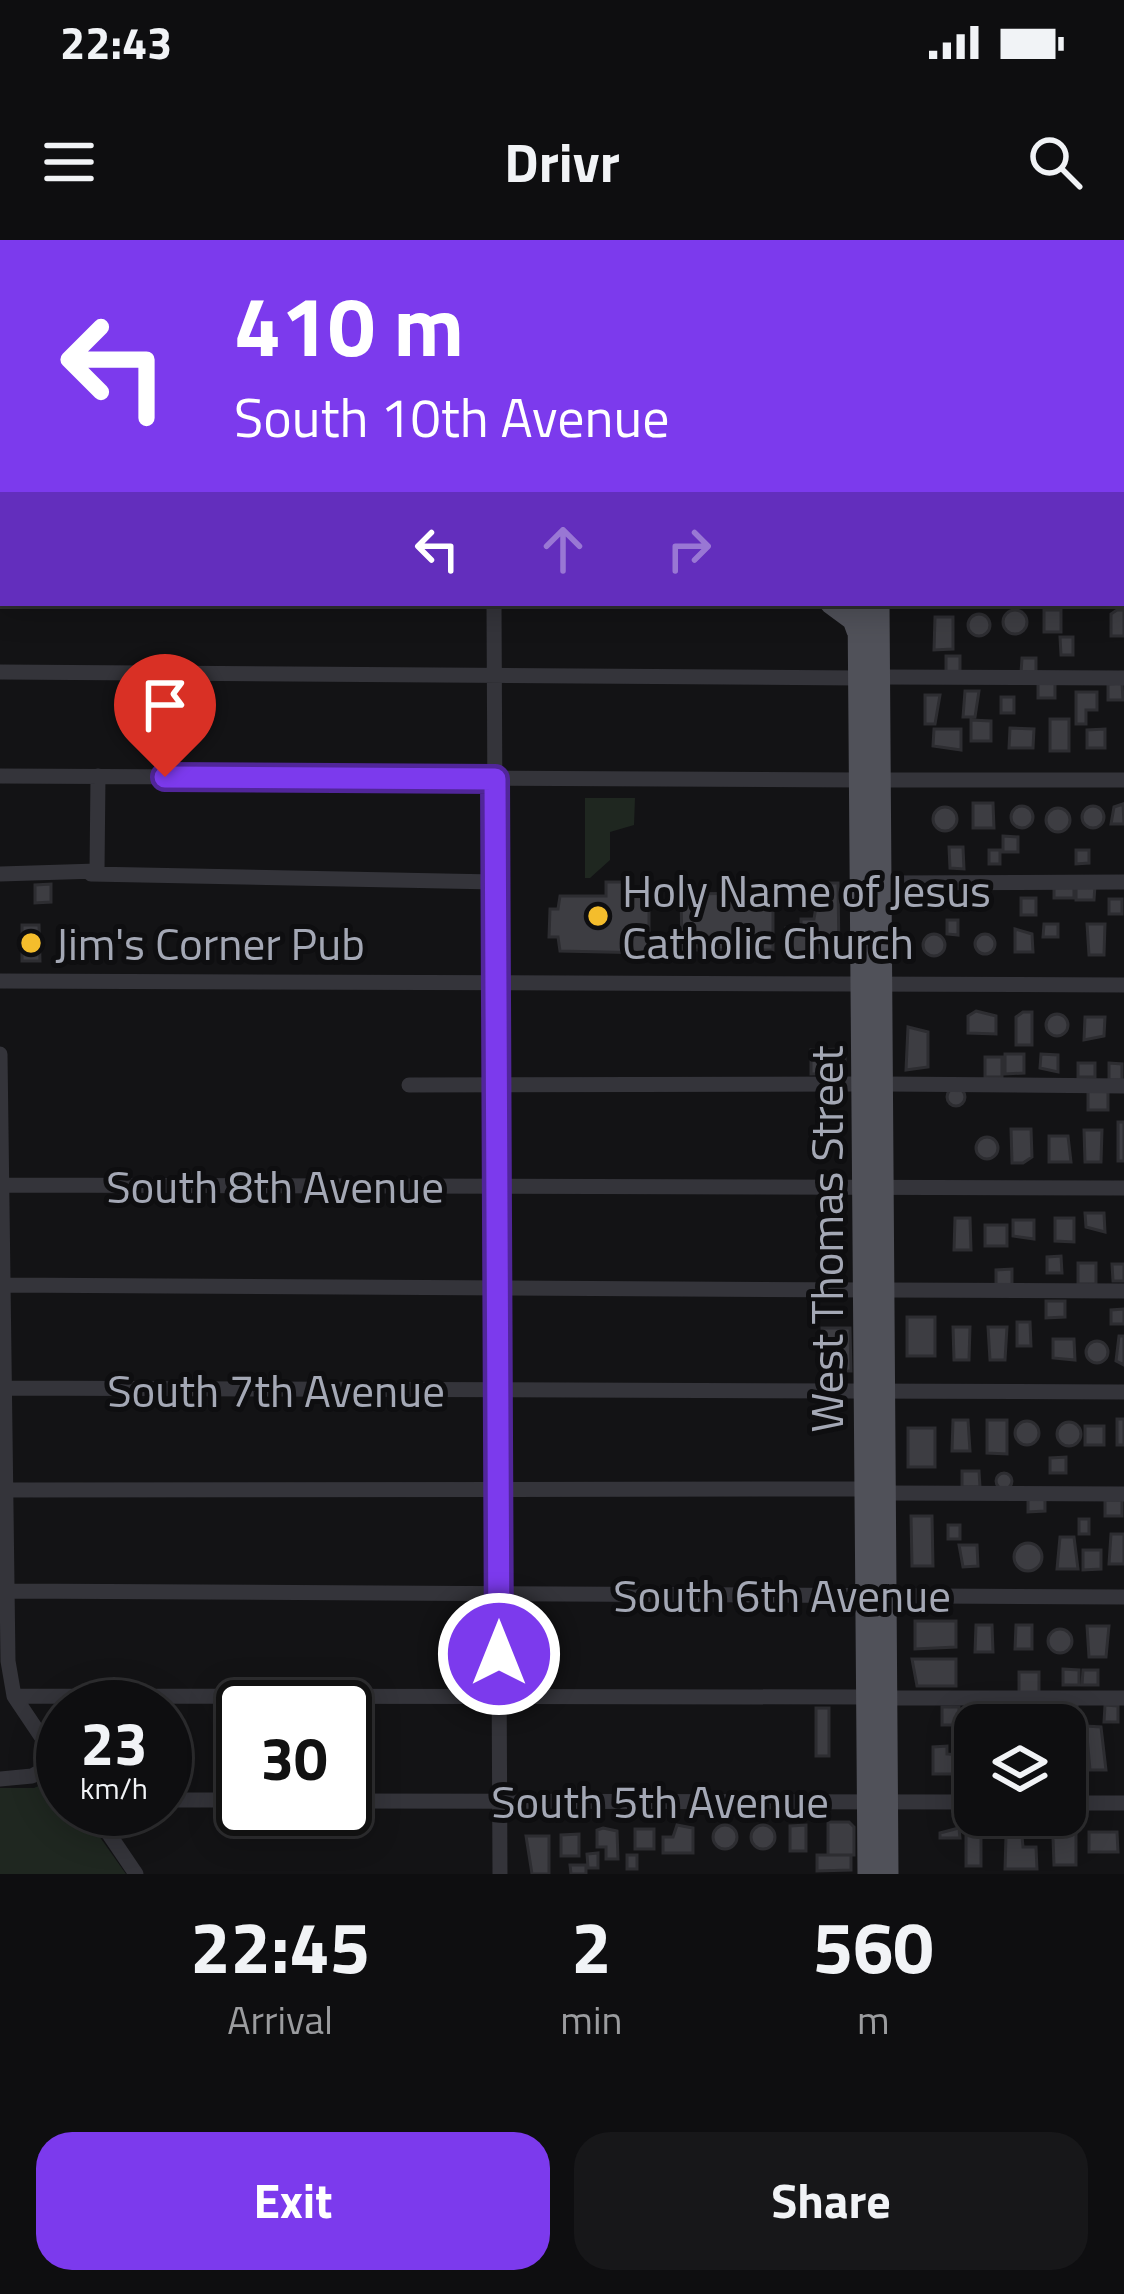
<!DOCTYPE html>
<style>
body{margin:0;font-family:"Titillium Web",sans-serif;background:#171719;color:#f1f3f6;height:100vh;display:flex;flex-direction:column;font-size:45px;white-space:nowrap}
*{box-sizing:border-box;margin:0}
p{font-size:39px;color:#9b9c9f}
.icon{flex:none;width:66px;height:66px;fill:none;stroke:currentColor;stroke-width:2;stroke-linecap:round;stroke-linejoin:round}
.map{position:relative;height:1634px;overflow:hidden}
.panel{display:flex;flex-direction:column;background:#0e0e10;flex:1}
.panel>*{flex:none}
.hud{position:absolute;left:0px;top:0px;width:1125px;height:366px;box-shadow:0 6px 30px #0003,0 0 0 3px #2e2e30;background:#7c3aed;color:#fff;overflow:hidden}
.controls{position:absolute;left:954px;top:1464px;display:grid;gap:24px}
.controls a{display:grid;place-items:center;width:132px;height:132px;border-radius:24px;background:#0e0e10;box-shadow:0 6px 30px #0003,0 0 0 3px #2e2e30;font-size:60px}
.speed{position:absolute;left:36px;top:1440px;display:flex;gap:24px;font-size:60px;font-weight:700;text-align:center}
.speed>*{display:grid;place-content:center;width:156px;height:156px;border-radius:50%;background:#0e0e10;box-shadow:0 6px 30px #0003,0 0 0 3px #2e2e30;line-height:1}
.speed small{font-size:30px;font-weight:400}
.speed .limit{border:6px solid #111;border-radius:18px;background:#fff;color:#111}
.pin{position:absolute;display:grid;place-items:center;width:102px;height:102px;color:#fff;margin:-123px -51px;border-radius:50% 50% 50% 0;rotate:-45deg;box-shadow:0 0 12px #0007}
.pin .icon{rotate:45deg}
.me{position:absolute;width:132px;margin:-66px;rotate:0deg;stroke-linejoin:round;filter:drop-shadow(0 0 9px #0008)}
.turn{display:flex;align-items:center;gap:42px;height:252px;padding:0 36px;font-size:54px}
.turn .icon{width:156px;height:156px;stroke-width:2.5}
.turn b{display:block;font-size:84px;line-height:102px}
.lanes{display:flex;align-items:center;height:114px;padding:0 36px;background:#0003;justify-content:center;gap:60px;direction:ltr}
.lanes .off{opacity:.35}
.eta{display:flex;justify-content:space-evenly;align-items:center;height:204px;text-align:center}
.eta b{font-size:72px;font-weight:700;line-height:84px}
.primary-button{display:flex;gap:24px;margin-top:auto;padding:24px 36px}
.primary-button a{flex:1;height:138px;border-radius:36px;background:#7c3aed;color:#fff;font-size:48px;font-weight:700;line-height:138px;text-align:center}
.primary-button a+a{background:#171719;color:#f1f3f6}
.status{display:flex;justify-content:space-between;align-items:center;height:84px;padding:0 60px;background:#0e0e10;direction:ltr}
.status svg{height:33px;fill:currentColor}
header{display:flex;justify-content:space-between;align-items:center;height:156px;padding:0 36px;background:#0e0e10;font-size:54px;font-weight:700}
.map>svg:first-child{display:block}
</style>
<div class="status"><b>22:43</b><svg viewBox="0 0 49 12"><path d="M0 12V9h3v3zM5 12V6h3v6zM10 12V3h3v9zM15 12V0h3v12zM26 1h20v11H26zM47 4h2v5h-2z"/></svg></div>
<header><svg class="icon" aria-label="menu" viewBox="0 0 24 24"><path d="M4 6h16M4 12h16M4 18h16"/></svg>Drivr<svg class="icon" aria-label="search" viewBox="0 0 24 24"><circle cx="10" cy="10" r="6"/><path d="M15 15l6 6"/></svg></header>
<div class="map">
<svg width="1124" height="1634" viewBox="0 0 1124 1634">
<rect width="100%" height="100%" fill="#131315"/>
<!-- green -->
<path fill="#1f2720" d="M585,558H635L634,585L610,592V620L590,638H585Z
M52,1540L63,1545V1569H80L126,1634H0V1548H34Z"/>
<!-- building -->
<path fill="#3d3d42" stroke="#2d2d31" stroke-width="3" d="M1044,370H1061V392H1044Z
M1117,370H1124V396H1111V374Z
M1003 382a12 12 0 1 1 24 0a12 12 0 1 1-24 0Z
M968 385a11 11 0 1 1 22 0a11 11 0 1 1-22 0Z
M935,377H953V409L934,410Z
M1060,397H1073V415H1061Z
M946,416H960V433L946,432Z
M1022,418H1036V433H1021Z
M1038,442H1055V458H1038Z
M1122,443L1123,460H1108V444Z
M965,451H979L975,477H963Z
M1076,452H1097V470H1086V484H1076Z
M925,455H940L935,484H925Z
M1001,457H1014V473H1001Z
M1050,479H1069V511H1050Z
M971,480L991,481V501H971Z
M1010,488L1034,489L1033,508H1009Z
M934,489H961V510L933,506Z
M1105,489V508H1087V490Z
M973,563H993L994,588H973Z
M1123,564L1124,584H1111L1114,567Z
M1082 577a11 11 0 1 1 22 0a11 11 0 1 1-22 0Z
M1011 577a11 11 0 1 1 22 0a11 11 0 1 1-22 0Z
M933 579a12 12 0 1 1 24 0a12 12 0 1 1-24 0Z
M1046 580a12 12 0 1 1 24 0a12 12 0 1 1-24 0Z
M1003,596L1018,597V612H1003Z
M949,607H963L964,629L950,628Z
M989,610H1000V624H989Z
M1076,610H1089V623L1076,624Z
M606,642H630L629,656H649V713L560,711L558,697H549L550,669H558L560,656H606Z
M820,643H838L839,712L787,713L786,688H801V679H814Z
M51,644V662L35,663V645Z
M1054,646L1074,647V658H1054Z
M1076,646H1095L1094,660H1076Z
M773,653V710H682L681,654Z
M1021,658H1036V675H1021Z
M1109,659H1122V674H1109Z
M947,680H958V695L947,694Z
M1044,684H1058V697H1043Z
M1087,684H1105L1104,715H1089Z
M22,685H39L40,721H22Z
M1015,689L1032,694L1033,712H1015Z
M975 704a10 10 0 1 1 20 0a10 10 0 1 1-20 0Z
M923 705a11 11 0 1 1 22 0a11 11 0 1 1-22 0Z
M976,771L996,776V794L968,793V776Z
M1023,772H1032V805H1016V777Z
M1046 785a11 11 0 1 1 22 0a11 11 0 1 1-22 0Z
M1085,777H1105L1104,796L1084,800Z
M908,787L928,792V827L906,830Z
M845,809V833L811,834V810Z
M1005,814H1024V833L1005,834Z
M1041,814L1058,815V832L1040,828Z
M985,817H1002V837H985Z
M1078,823H1095V837H1078Z
M1109,823L1122,824V840H1109Z
M947 857a9 9 0 1 1 18 0a9 9 0 1 1-18 0Z
M1088,851H1108V870H1088Z
M1118,882H1124V921H1118Z
M1011,889H1031L1032,917L1023,923H1012Z
M1084,890H1102L1101,922H1085Z
M1049,896H1068L1071,922H1049Z
M976 908a11 11 0 1 1 22 0a11 11 0 1 1-22 0Z
M1085,973H1104L1105,992L1086,987Z
M955,978H970L971,1010H954Z
M1055,978H1074V1002L1055,1001Z
M1013,980H1034V999L1013,996Z
M985,985H1007V1006H985Z
M1061,1016L1062,1033H1047V1017Z
M1078,1023H1096V1044H1078Z
M1112,1024H1124V1041H1113Z
M1012,1029V1045H996V1030Z
M1046,1061H1065V1077L1046,1078Z
M1124,1069V1084H1111V1070Z
M907,1077H935V1116H907Z
M1017,1082H1030L1031,1106H1017Z
M953,1087H970L969,1120H954Z
M988,1087H1007L1005,1120H990Z
M822,1088H850L851,1131H823Z
M1119,1096H1124V1125L1116,1121Z
M1053,1099H1074L1075,1120L1053,1118Z
M1086 1112a11 11 0 1 1 22 0a11 11 0 1 1-22 0Z
M1117,1179H1124V1205H1117Z
M953,1180H968L970,1211H952Z
M987,1180H1007V1214L987,1213Z
M1015 1193a12 12 0 1 1 24 0a12 12 0 1 1-24 0Z
M1057 1194a12 12 0 1 1 24 0a12 12 0 1 1-24 0Z
M1085,1186H1104V1205H1085Z
M908,1188H935V1227H908Z
M1066,1217V1233H1050V1218Z
M962,1231H979L980,1247H962Z
M996 1241a8 8 0 1 1 16 0a8 8 0 1 1-16 0Z
M1028,1258H1045V1271L1028,1272Z
M1105,1260H1122V1276H1105Z
M911,1276H932L933,1326H912Z
M1079,1279H1089V1294H1079Z
M948,1285H960V1299H948Z
M1111,1294H1124V1324H1109Z
M1060,1297H1074L1078,1329H1057Z
M1014 1317a14 14 0 1 1 28 0a14 14 0 1 1-28 0Z
M959,1305H977L978,1326L963,1327Z
M1083,1310H1101V1329L1083,1330Z
M915,1381H956V1407L915,1409Z
M976,1385H992L993,1412H975Z
M1016,1385H1032V1409H1015Z
M1087,1386H1109L1106,1417H1089Z
M1048 1401a12 12 0 1 1 24 0a12 12 0 1 1-24 0Z
M912,1419H956V1446H917Z
M1063,1429L1079,1430V1445H1063Z
M1083,1430H1098V1445H1082Z
M1019,1432H1039V1453H1019Z
M1029,1464L1039,1465V1481H1030Z
M1105,1465L1118,1466V1482H1104Z
M1064,1466H1077V1481H1064Z
M942,1467H959V1485H942Z
M816,1468H829V1516H816Z
M969,1472H981V1485L969,1489Z
M1086,1486L1101,1487L1106,1530H1090Z
M1065,1502H1074V1530H1065Z
M947,1506V1514L958,1515V1534H933V1507Z
M828,1582H849L854,1587V1615H828Z
M751 1597a12 12 0 1 1 24 0a12 12 0 1 1-24 0Z
M677,1585L693,1588V1613H663V1597H673Z
M806,1585V1611H790V1586Z
M713 1597a12 12 0 1 1 24 0a12 12 0 1 1-24 0Z
M966,1587L981,1593V1626H966Z
M603,1588L617,1591L618,1619H606V1607H597V1590Z
M959,1588L960,1598H940V1593Z
M635,1589H654V1609H635Z
M1089,1592H1117L1118,1612H1089Z
M579,1594V1616H561V1595Z
M1063,1594H1076V1625H1054L1053,1598Z
M526,1596H549V1634H532Z
M1006,1596H1022L1023,1607H1036L1037,1629H1005Z
M598,1613V1628H588L587,1614Z
M627,1615H637V1629H627Z
M817,1615H851V1630L817,1631Z
M570,1625H586V1634H571Z"/>
<g fill="none" stroke-linecap="round" stroke-linejoin="round">
<!-- minor -->
<path stroke="#34343a" stroke-width="15" d="M98,0V3
M383,0V3
M494,0V3
M0,114H3
M1122,119H1124
M1122,230H1124
M1122,341H1124
M0,342H3
M494,363L500,1634
M0,432L859,438
M879,437L1124,438
M0,536L862,540
M882,540H1124
M0,634L97,631L98,536
M91,634L495,642
M883,643L1124,642
M0,741L1124,745
M0,814L8,1421L14,1456L63,1529
M884,844L1124,846
M409,845L863,844
M1,945L1124,948
M2,1045L866,1050
M885,1050L1124,1051
M4,1148L1124,1152
M5,1250L867,1249
M886,1253L1124,1254
M7,1351L1124,1357
M14,1456L869,1457
M888,1458H1124
M0,1539L32,1536L57,1522
M165,1560H243
M345,1561L975,1562
M1065,1563H1124
M92,1569L136,1634
M102,1585L124,1569"/>
<!-- major -->
<path stroke="#505159" stroke-width="21" d="M849,0V3
M867,0V3
M830,363L853,380L857,391
M858,363L868,1634
M879,363L888,1634"/>
</g>
<g fill="none" stroke-linecap="round" stroke-linejoin="round">
<defs>
<path id="route" d="M165,537L495,539L499,1414"/>
</defs>
<!-- route casing -->
<use href="#route" stroke="#51269a" stroke-width="30"/>
<!-- route -->
<use href="#route" stroke="#7c3aed" stroke-width="21"/>
</g>
<!-- markers -->
<g fill="#f4bd2c" stroke="#0e0e10" stroke-width="4.5">
<circle cx="598" cy="676" r="12"/>
<circle cx="31" cy="703" r="12"/>
</g>
<g text-anchor="middle" dominant-baseline="central" stroke-width="10" stroke-linejoin="round" paint-order="stroke">
<!-- poi labels -->
<g font-size="45" fill="#a4a8b5" stroke="#0e0e10" text-anchor="start">
<text x="622" y="650">Holy Name of Jesus<tspan x="622" dy="52">Catholic Church</tspan></text>
<text x="55" y="703">Jim's Corner Pub</text>
</g>
<!-- street labels -->
<g font-size="45" fill="#a4a8b5" stroke="#0e0e10">
<text x="275" y="946">South 8th Avenue</text>
<text transform="translate(826 999) rotate(-90)">West Thomas Street</text>
<text x="276" y="1150">South 7th Avenue</text>
<text x="782" y="1355">South 6th Avenue</text>
<text x="660" y="1561">South 5th Avenue</text>
</g>
</g>
</svg>
<div class="controls">
<a><svg class="icon" aria-label="layers" viewBox="0 0 24 24"><path d="M12 4l9 5-9 5-9-5zM3 14l9 5 9-5"/></svg></a>
</div>
<div class="speed"><div>23<small>km/h</small></div><div class="limit">30</div></div>
<div class="pin" style="left:165px;top:537px;background:#d93025"><svg class="icon" aria-label="arrive" viewBox="0 0 24 24"><path d="M6 21V4h12l-3 4 3 4H6"/></svg></div>
<svg class="me" style="left:499px;top:1414px" viewBox="-20 -20 40 40"><circle r="17" fill="#7c3aed" stroke="#fff" stroke-width="3"/><path d="M0-11L8 9 0 5-8 9z" fill="#fff"/></svg>
<div class="hud">
<div class="turn"><svg class="icon" aria-label="left" viewBox="0 0 24 24"><path d="M17 20v-9H6M10 6l-5 5 5 5"/></svg><div><b>410 m</b>South 10th Avenue</div></div>
<div class="lanes"><svg class="icon" aria-label="left" viewBox="0 0 24 24"><path d="M17 20v-9H6M10 6l-5 5 5 5"/></svg><svg class="icon off" aria-label="ahead" viewBox="0 0 24 24"><path d="M12 20V5M6 11l6-6 6 6"/></svg><svg class="icon off" aria-label="right" viewBox="0 0 24 24"><path d="M7 20v-9h11M14 6l5 5-5 5"/></svg></div>
</div>
</div>
<section class="panel">
<div class="eta">
<div><b>22:45</b><p>Arrival</p></div>
<div><b>2</b><p>min</p></div>
<div><b>560</b><p>m</p></div>
</div>
<div class="primary-button"><a>Exit</a><a>Share</a></div>
</section>
